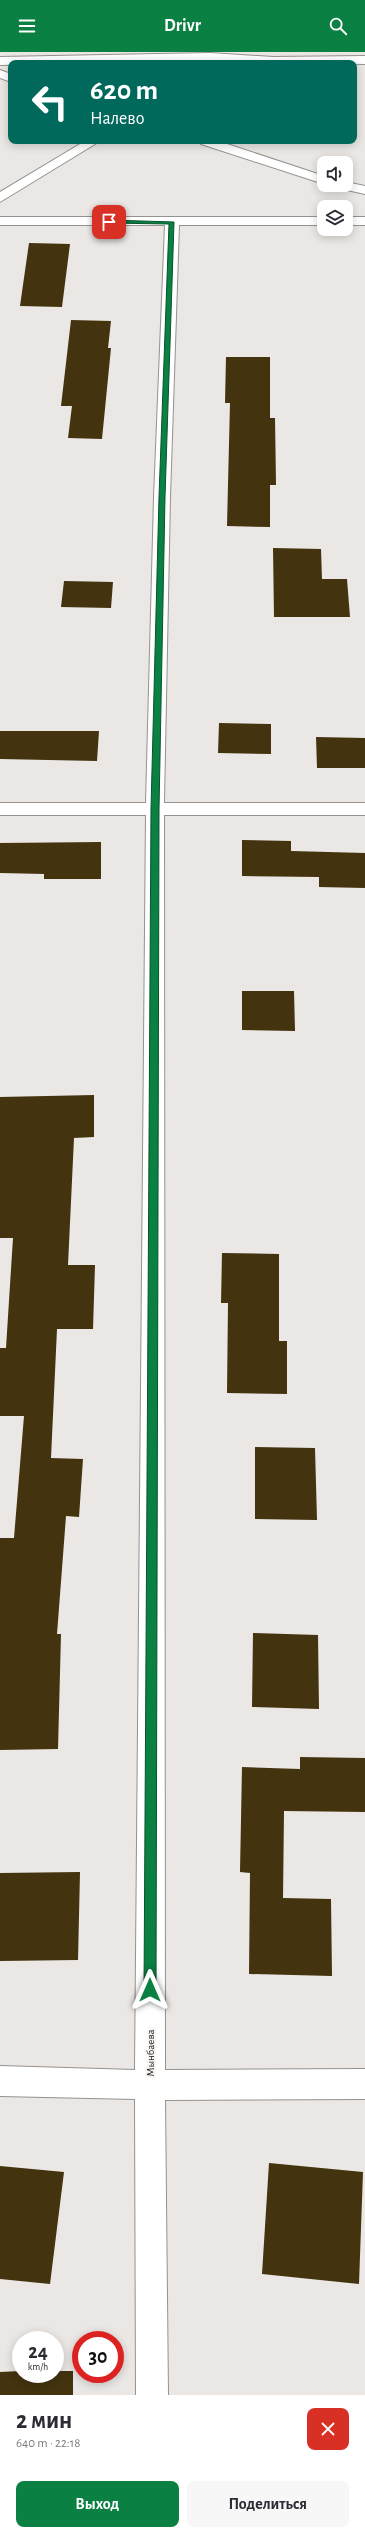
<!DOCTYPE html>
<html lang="ru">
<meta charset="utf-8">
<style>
body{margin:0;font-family:"Alegreya Sans",sans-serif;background:#f7f7f7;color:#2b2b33;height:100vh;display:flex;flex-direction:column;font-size:15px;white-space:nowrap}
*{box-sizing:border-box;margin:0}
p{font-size:13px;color:#7c7c81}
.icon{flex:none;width:22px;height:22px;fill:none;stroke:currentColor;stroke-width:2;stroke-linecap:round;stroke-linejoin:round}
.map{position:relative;height:2343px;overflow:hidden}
.sheet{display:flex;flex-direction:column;background:#fff;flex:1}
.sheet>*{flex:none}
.banner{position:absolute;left:8px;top:8px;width:349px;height:84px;border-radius:8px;box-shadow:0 2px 10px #0003;background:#00695c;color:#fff;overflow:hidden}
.controls{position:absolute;left:317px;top:104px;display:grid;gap:8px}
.controls a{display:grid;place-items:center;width:36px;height:36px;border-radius:8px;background:#fff;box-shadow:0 2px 10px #0003;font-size:20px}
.speed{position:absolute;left:12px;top:2279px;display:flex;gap:8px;font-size:20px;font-weight:700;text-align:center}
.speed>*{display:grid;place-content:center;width:52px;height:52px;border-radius:50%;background:#fff;box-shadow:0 2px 10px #0003;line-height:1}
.speed small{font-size:10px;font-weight:400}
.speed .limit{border:6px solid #d22;background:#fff;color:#111}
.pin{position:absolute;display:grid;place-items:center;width:34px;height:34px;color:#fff;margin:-17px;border-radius:8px;box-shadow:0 2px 6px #0006}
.me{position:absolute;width:44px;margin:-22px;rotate:0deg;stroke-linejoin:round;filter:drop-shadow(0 0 3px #0008)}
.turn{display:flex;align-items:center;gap:14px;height:84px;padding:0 16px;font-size:18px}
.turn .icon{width:52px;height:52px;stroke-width:2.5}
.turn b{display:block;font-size:28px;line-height:34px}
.round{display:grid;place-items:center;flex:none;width:42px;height:42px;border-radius:8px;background:#f7f7f7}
.headline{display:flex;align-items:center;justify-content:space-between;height:68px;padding:0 16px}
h1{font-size:24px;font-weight:700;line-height:30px}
.primary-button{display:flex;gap:8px;margin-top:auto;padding:8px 16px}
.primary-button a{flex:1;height:46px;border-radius:8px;background:#0b8043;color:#fff;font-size:16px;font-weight:700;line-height:46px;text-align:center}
.primary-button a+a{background:#f7f7f7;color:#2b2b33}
header{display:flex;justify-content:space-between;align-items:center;height:52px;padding:0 16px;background:#0b8043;color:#fff;font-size:18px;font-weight:700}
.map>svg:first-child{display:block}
</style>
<header><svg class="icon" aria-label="menu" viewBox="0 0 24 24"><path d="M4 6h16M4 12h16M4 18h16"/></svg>Drivr<svg class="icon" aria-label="search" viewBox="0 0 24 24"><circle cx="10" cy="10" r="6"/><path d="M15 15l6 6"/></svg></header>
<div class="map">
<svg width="365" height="2343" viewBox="0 0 365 2343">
<rect width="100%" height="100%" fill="#eae7e4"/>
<!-- building -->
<path fill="#43330f" d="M29,191L70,192L62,255L20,254Z
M71,268L111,269L108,296H111L102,387L68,386L72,354H61Z
M226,305H270V366H275L276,433H270V475L227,474L230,351H225Z
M273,496L321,497L322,527H347L350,565H274Z
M64,529L113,530L111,556L61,555Z
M219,671L271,672V702L218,701Z
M0,679H99L97,709L0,707Z
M316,685L365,686V716H317Z
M242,788L291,789V799L365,801V836L319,835V825L242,824Z
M101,790V827H44V822L0,821V791Z
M242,939H294L295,979L242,978Z
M94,1043V1085L74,1086L68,1213H95L93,1277H57L51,1406L83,1407L79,1465L66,1464L57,1582H61L58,1697L0,1698V1486H14L24,1364H0V1296H6L13,1186H0V1045Z
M222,1201L279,1202V1289H287V1342L227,1341L228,1251H221Z
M255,1395L315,1396L317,1468L255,1467Z
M253,1581L318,1583L319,1657L252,1655Z
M300,1705L365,1706V1760L284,1759L283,1846L331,1847L332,1924L249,1922L250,1821L240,1820L242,1715L300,1717Z
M80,1820L78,1908L0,1909V1821Z
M269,2111L363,2120L359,2232L262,2222Z
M0,2114L64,2120L50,2232L0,2227Z
M21,2319V2322H55V2319H73V2343H0V2320Z"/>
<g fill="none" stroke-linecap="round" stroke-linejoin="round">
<defs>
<path id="minor" d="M210,1L273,5L365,4V12L210,9L0,13V5Z
M0,18L11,22V30L0,26Z
M85,89H100L0,150V140Z
M199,89H218L324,124V132L201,92Z
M346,130L365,134V142L338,136L336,133H346Z
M0,165H324V173H179L170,445L164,751H365V763H164L165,2018L365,2017V2047L165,2048L168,2343H136L135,2047L0,2044V2014L135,2018L146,763H0V751H146L154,445L165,173H0Z
M346,165H365V173H346Z"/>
</defs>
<!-- minor casing -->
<use href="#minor" stroke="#95928f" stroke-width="2"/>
<!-- minor -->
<use href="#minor" fill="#fff" fill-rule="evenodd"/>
</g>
<!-- route -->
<path fill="#0b8043" stroke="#07532c" d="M109,168L174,170L165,445L159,757L156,1938L150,1943L144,1938L151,757L159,445L169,172L107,171Z"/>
<g text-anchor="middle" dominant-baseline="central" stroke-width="4" stroke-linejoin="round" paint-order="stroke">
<!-- street labels -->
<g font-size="11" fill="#211f1e" stroke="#f7f4f2">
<text transform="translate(150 2001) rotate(-90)">Мынбаева</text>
</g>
</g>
</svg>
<div class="controls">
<a><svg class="icon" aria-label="sound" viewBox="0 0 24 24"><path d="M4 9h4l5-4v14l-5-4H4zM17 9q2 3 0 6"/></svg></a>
<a><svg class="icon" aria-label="layers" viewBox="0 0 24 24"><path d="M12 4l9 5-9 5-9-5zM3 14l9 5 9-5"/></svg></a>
</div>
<div class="speed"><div>24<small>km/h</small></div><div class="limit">30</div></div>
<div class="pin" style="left:109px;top:170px;background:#d93025"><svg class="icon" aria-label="arrive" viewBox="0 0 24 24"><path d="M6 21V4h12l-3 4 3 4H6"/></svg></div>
<svg class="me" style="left:150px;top:1938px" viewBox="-20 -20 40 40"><path d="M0-17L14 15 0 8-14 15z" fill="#0b8043" stroke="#fff" stroke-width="4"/></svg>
<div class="banner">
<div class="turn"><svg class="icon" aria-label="left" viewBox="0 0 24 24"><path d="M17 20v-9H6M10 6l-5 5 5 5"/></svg><div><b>620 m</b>Налево</div></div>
</div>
</div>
<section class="sheet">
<div class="headline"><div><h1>2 мин</h1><p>640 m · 22:18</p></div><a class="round" style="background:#d93025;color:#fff"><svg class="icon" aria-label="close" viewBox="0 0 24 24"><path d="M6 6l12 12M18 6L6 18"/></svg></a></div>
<div class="primary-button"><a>Выход</a><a>Поделиться</a></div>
</section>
